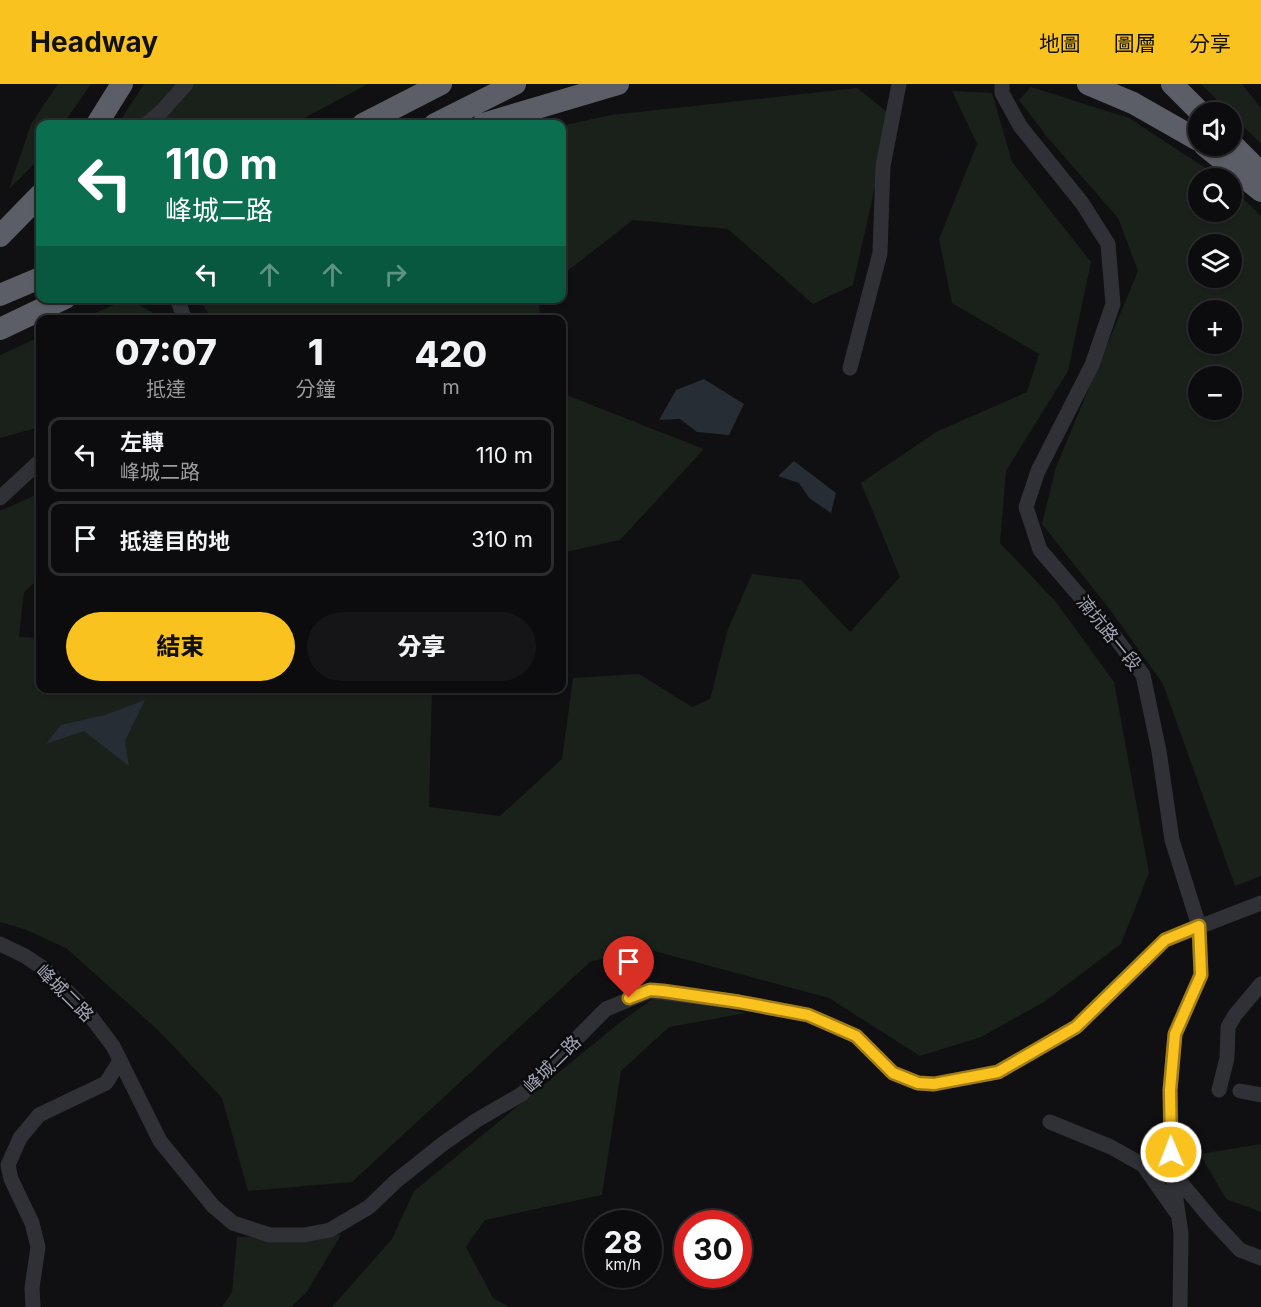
<!DOCTYPE html>
<html lang="zh-TW">
<meta charset="utf-8">
<style>
body{margin:0;font-family:Inter,"Noto Sans TC",sans-serif;background:#151416;color:#f1f3f6;height:100vh;display:flex;flex-direction:column;font-size:22px;white-space:nowrap}
*{box-sizing:border-box;margin:0}
p{font-size:20px;color:#9a9b9d}
.icon{flex:none;width:33px;height:33px;fill:none;stroke:currentColor;stroke-width:2;stroke-linecap:round;stroke-linejoin:round}
.map{position:relative;flex:1;overflow:hidden}
.side{position:absolute;left:36px;top:231px;width:530px;height:378px;display:flex;flex-direction:column;background:#0c0b0d;border-radius:12px;box-shadow:0 2px 4px #0004,0 0 0 2px #2c2b2e}
.side>*{flex:none}
.top-card{position:absolute;left:36px;top:36px;width:530px;height:183px;border-radius:12px;box-shadow:0 2px 4px #0004,0 0 0 2px #2c2b2e;background:#0b6e4f;color:#fff;overflow:hidden}
.tools{position:absolute;left:1188px;top:18px;display:grid;gap:12px}
.tools a{display:grid;place-items:center;width:54px;height:54px;border-radius:50%;background:#0c0b0d;box-shadow:0 2px 4px #0004,0 0 0 2px #2c2b2e;font-size:30px}
.speed{position:absolute;left:584px;top:1126px;display:flex;gap:12px;font-size:30px;font-weight:700;text-align:center}
.speed>*{display:grid;place-content:center;width:78px;height:78px;border-radius:50%;background:#0c0b0d;box-shadow:0 2px 4px #0004,0 0 0 2px #2c2b2e;line-height:1}
.speed small{font-size:15px;font-weight:400}
.speed .limit{border:9px solid #d22;background:#fff;color:#111}
.pin{position:absolute;display:grid;place-items:center;width:51px;height:51px;color:#fff;margin:-62px -26px;border-radius:50% 50% 50% 0;rotate:-45deg;box-shadow:0 0 6px #0007}
.pin .icon{rotate:45deg}
.me{position:absolute;width:66px;margin:-33px;rotate:359deg;stroke-linejoin:round;filter:drop-shadow(0 0 4px #0008)}
.turn{display:flex;align-items:center;gap:21px;height:126px;padding:0 30px;font-size:27px}
.turn .icon{width:78px;height:78px;stroke-width:2.5}
.turn b{display:block;font-size:42px;line-height:51px}
.lanes{display:flex;align-items:center;height:57px;padding:0 30px;background:#0003;justify-content:center;gap:30px;direction:ltr}
.lanes .off{opacity:.35}
.eta{display:flex;justify-content:space-evenly;align-items:center;height:102px;text-align:center}
.eta b{font-size:36px;font-weight:800;line-height:42px}
.action{display:flex;gap:12px;margin-top:auto;padding:12px 30px}
.action a{flex:1;height:69px;border-radius:36px;background:#f9c21f;color:#111;font-size:24px;font-weight:800;line-height:69px;text-align:center}
.action a+a{background:#151416;color:#f1f3f6}
ul{padding:0;list-style:none}
li{display:flex;align-items:center;gap:18px;height:75px;margin:0 12px 9px;padding:0 18px;border:3px solid #2c2b2e;border-radius:12px}
li div{flex:1}
li b{display:block;font-size:22px}
li em{font-style:normal}
header{display:flex;align-items:center;gap:36px;box-sizing:border-box;height:84px;padding:0 30px;background:#f9c21f;color:#111}
header strong{font-size:28px}
nav{display:flex;gap:33px;margin-inline-start:auto;font-size:21px}
.map>svg:first-child{display:block}
</style>
<header>
<strong>Headway</strong>
<nav><a>地圖</a><a>圖層</a><a>分享</a></nav>
</header>
<div class="map">
<svg width="1261" height="1223" viewBox="0 0 1261 1223">
<rect width="100%" height="100%" fill="#100f11"/>
<!-- green -->
<path fill="#1a211b" fill-rule="evenodd" d="M58,0H91L63,40H40V74L9,105L31,40Z
M144,0H368L293,40H118Z
M1201,0H1242L1261,24V60Z
M1031,3L1129,34L1219,93L1221,94H1198V128H1232V104L1261,132V792L1235,802L1163,600L1111,527L1042,440L1056,383L1138,187L1118,134L1048,54L1019,16ZM1198,160H1232V194H1198ZM1198,226H1232V260H1198ZM1198,292H1232V326H1198Z
M857,4L891,31L853,201L813,220L728,145L633,136L561,192V42L611,31Z
M952,7L992,9L1012,78L1091,178L1068,287L1006,387L1000,459L1056,518L1114,598L1149,789L1121,860L1044,918L981,953L920,972L829,914L643,864L590,878L352,1098L248,1107L222,1014L159,947L66,864L24,845L0,838V427L40,409V494L24,508L19,553L40,554V604L432,605L429,723L500,732L562,675L573,594L639,590L692,623L710,615L728,545L752,490L801,496L850,548L900,493L861,399L936,348L1027,308L1039,270L952,219L939,155L977,60Z
M128,215L152,228L157,235H81Z
M200,215H539L540,235H211Z
M40,253V343L0,354V271Z
M561,309L704,365L620,456L561,469Z
M659,910L746,929L669,943L621,987L602,1111L485,1136L466,1163L493,1214L509,1223H332L392,1155L414,1107L618,940Z
M1261,1060V1128L1226,1115L1200,1070Z
M341,1151L306,1209L291,1223H222L232,1208L237,1153Z"/>
<!-- water -->
<path fill="#262d35" d="M704,295L744,320L729,351L697,348L680,335L659,336L676,306Z
M794,377L836,409L831,429L809,414L799,399L778,392Z
M145,616L125,657L129,682L84,647L46,660L61,641L105,631Z"/>
<g fill="none" stroke-linecap="round" stroke-linejoin="round">
<!-- minor -->
<path stroke="#303136" stroke-width="15" d="M1002,0V9L1020,42L1082,119L1108,160L1113,220L1092,281L1038,387L1026,423L1040,466L1115,553L1143,591L1159,667L1172,756L1199,842L1201,891L1175,950L1170,1006L1172,1088L1181,1149L1180,1223
M147,40L162,27L186,0
M177,214L185,236
M850,284L880,169L883,82L899,0
M0,414L40,377
M0,860L25,872L46,886L85,925L113,962L160,1057L213,1122L233,1139L270,1151H304L330,1146L369,1123L396,1097L444,1059L477,1036L522,1010L606,925L650,907L739,918L808,931L856,952L893,989L918,999L934,1000L998,988L1076,943L1165,856L1261,819
M1219,1006L1227,974L1228,943L1235,931L1261,900
M1240,1007L1261,1011
M1050,1038L1111,1063L1143,1081L1176,1128
M1172,1088L1213,1137L1240,1166L1261,1174
M33,1223L32,1204L38,1163L32,1139L11,1095L8,1081L20,1054L39,1031L106,999L120,977"/>
<!-- highway -->
<path stroke="#5c5e67" stroke-width="22" d="M1088,0L1133,19L1198,56
M1172,0L1200,28
M97,40L122,0
M363,40L441,0
M435,40L515,0
M483,40L618,0
M1232,60L1261,89
M1205,62L1261,107
M0,152L40,111
M0,211L40,194
M0,245L65,214"/>
</g>
<g fill="none" stroke-linecap="round" stroke-linejoin="round">
<defs>
<path id="route" d="M629,914L650,906L663,907L739,918L808,931L856,952L893,989L918,999L934,1000L998,988L1076,943L1165,856L1199,842L1201,891L1175,950L1170,1006L1171,1068"/>
</defs>
<!-- route casing -->
<use href="#route" stroke="#a27e14" stroke-width="15"/>
<!-- route -->
<use href="#route" stroke="#f9c21f" stroke-width="10"/>
</g>
<g text-anchor="middle" dominant-baseline="central" stroke-width="5" stroke-linejoin="round" paint-order="stroke">
<!-- street labels -->
<g font-size="18" fill="#a0a4b3" stroke="#0b0a0c">
<text transform="translate(1109 549) rotate(51)">湳坑路一段</text>
<text transform="translate(65 909) rotate(45)">峰城二路</text>
<text transform="translate(552 980) rotate(-45)">峰城二路</text>
</g>
</g>
</svg>
<div class="tools">
<a><svg class="icon" aria-label="sound" viewBox="0 0 24 24"><path d="M4 9h4l5-4v14l-5-4H4zM17 9q2 3 0 6"/></svg></a>
<a><svg class="icon" aria-label="search" viewBox="0 0 24 24"><circle cx="10" cy="10" r="6"/><path d="M15 15l6 6"/></svg></a>
<a><svg class="icon" aria-label="layers" viewBox="0 0 24 24"><path d="M12 4l9 5-9 5-9-5zM3 14l9 5 9-5"/></svg></a>
<a>+</a>
<a>−</a>
</div>
<div class="speed"><div>28<small>km/h</small></div><div class="limit">30</div></div>
<div class="pin" style="left:629px;top:914px;background:#d93025"><svg class="icon" aria-label="arrive" viewBox="0 0 24 24"><path d="M6 21V4h12l-3 4 3 4H6"/></svg></div>
<svg class="me" style="left:1171px;top:1068px" viewBox="-20 -20 40 40"><circle r="17" fill="#f9c21f" stroke="#fff" stroke-width="3"/><path d="M0-11L8 9 0 5-8 9z" fill="#fff"/></svg>
<div class="top-card">
<div class="turn"><svg class="icon" aria-label="left" viewBox="0 0 24 24"><path d="M17 20v-9H6M10 6l-5 5 5 5"/></svg><div><b>110 m</b>峰城二路</div></div>
<div class="lanes"><svg class="icon" aria-label="left" viewBox="0 0 24 24"><path d="M17 20v-9H6M10 6l-5 5 5 5"/></svg><svg class="icon off" aria-label="ahead" viewBox="0 0 24 24"><path d="M12 20V5M6 11l6-6 6 6"/></svg><svg class="icon off" aria-label="ahead" viewBox="0 0 24 24"><path d="M12 20V5M6 11l6-6 6 6"/></svg><svg class="icon off" aria-label="right" viewBox="0 0 24 24"><path d="M7 20v-9h11M14 6l5 5-5 5"/></svg></div>
</div>
<section class="side">
<div class="eta">
<div><b>07:07</b><p>抵達</p></div>
<div><b>1</b><p>分鐘</p></div>
<div><b>420</b><p>m</p></div>
</div>
<ul>
<li><svg class="icon" aria-label="left" viewBox="0 0 24 24"><path d="M17 20v-9H6M10 6l-5 5 5 5"/></svg><div><b>左轉</b><p>峰城二路</p></div><em>110 m</em></li>
<li><svg class="icon" aria-label="arrive" viewBox="0 0 24 24"><path d="M6 21V4h12l-3 4 3 4H6"/></svg><div><b>抵達目的地</b></div><em>310 m</em></li>
</ul>
<div class="action"><a>結束</a><a>分享</a></div>
</section>
</div>
